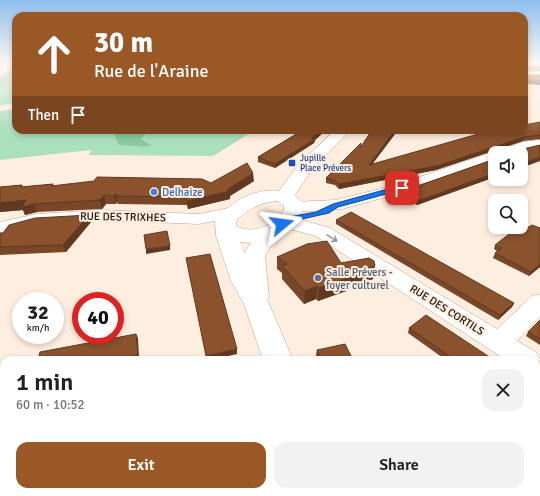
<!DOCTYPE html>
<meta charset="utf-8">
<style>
body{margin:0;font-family:Signika,sans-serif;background:#f2f2f2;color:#222;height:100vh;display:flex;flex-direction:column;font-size:15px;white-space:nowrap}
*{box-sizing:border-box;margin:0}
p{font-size:13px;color:#767676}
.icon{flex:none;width:22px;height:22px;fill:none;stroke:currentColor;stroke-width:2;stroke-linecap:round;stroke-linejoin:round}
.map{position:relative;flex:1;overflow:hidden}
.drawer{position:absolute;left:0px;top:356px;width:540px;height:140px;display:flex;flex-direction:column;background:#fff;border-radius:12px 12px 0 0;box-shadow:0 2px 6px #0003}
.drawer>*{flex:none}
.top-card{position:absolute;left:12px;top:12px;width:516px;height:122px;border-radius:12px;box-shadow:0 2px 6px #0003;background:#9a5827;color:#fff;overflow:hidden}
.fabs{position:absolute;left:488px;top:146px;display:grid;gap:8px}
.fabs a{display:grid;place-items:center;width:40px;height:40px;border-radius:8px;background:#fff;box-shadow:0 2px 6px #0003;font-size:20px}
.speed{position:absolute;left:12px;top:292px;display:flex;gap:8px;font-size:20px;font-weight:700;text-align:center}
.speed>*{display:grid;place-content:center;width:52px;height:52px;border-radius:50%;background:#fff;box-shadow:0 2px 6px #0003;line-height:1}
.speed small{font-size:10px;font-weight:400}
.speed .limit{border:6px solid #d22;background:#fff;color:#111}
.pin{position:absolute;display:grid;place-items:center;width:34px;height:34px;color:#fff;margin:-17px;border-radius:8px;box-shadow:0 2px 6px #0006}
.me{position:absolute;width:44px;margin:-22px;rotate:74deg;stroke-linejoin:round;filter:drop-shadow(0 0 3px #0008)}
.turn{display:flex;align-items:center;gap:14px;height:84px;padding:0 16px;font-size:18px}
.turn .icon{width:52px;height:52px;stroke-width:2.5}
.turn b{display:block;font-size:28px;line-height:34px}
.then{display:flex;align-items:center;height:38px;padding:0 16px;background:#0003;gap:8px;font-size:15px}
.round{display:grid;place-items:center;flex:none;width:42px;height:42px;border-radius:12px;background:#f2f2f2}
.head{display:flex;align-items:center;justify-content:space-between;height:68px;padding:0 16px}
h1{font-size:24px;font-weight:600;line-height:30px}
.button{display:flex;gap:8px;margin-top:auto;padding:8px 16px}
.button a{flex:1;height:46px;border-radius:12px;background:#9a5827;color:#fff;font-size:16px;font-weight:600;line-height:46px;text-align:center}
.button a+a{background:#f2f2f2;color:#222}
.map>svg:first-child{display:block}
</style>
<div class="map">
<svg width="540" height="496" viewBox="0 0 540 496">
<rect width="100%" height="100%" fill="#feeee0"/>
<!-- green -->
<path fill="#abe0bd" d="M16,77V102L0,106V86Z
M16,109V130H125L114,135L119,145L144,147L150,145L141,139L148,132L137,130H255L213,156L89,155L91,150L0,160V111Z"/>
<!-- forest -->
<path fill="#88cba0" d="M5,64H16V77L0,86V76L10,69Z
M125,130L148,132L141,139L151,145L144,147L119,145L114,135Z"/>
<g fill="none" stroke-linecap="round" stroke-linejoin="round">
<defs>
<path id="street" d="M524,71L540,72V78L524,77Z
M540,140V148L517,153H495V161L408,191L342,209L294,212L288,211L285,207L288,203L294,202L336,200L396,185L490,153L497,152L499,150L523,142Z
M234,207L240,208L243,212L240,216L199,224L100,220L37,224L0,234V222L37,214L100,210L199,214Z
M282,218H295L330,228L497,329L532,296L540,294V316L517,341L536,352L540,359L536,368V360H506L316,236L294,230L275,228L273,224L275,220Z"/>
<path id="secondary" d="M335,130H350L310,172L295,195L304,204L303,210L297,221L277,236L265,256L269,297L267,299L293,360H263L244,304L231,281L216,236L215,222C229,202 254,188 279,191L298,165ZM277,201L284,206V210C275,226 252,235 236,226L237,219C249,209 261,202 277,201ZM240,242L251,243L244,253Z
M301,492H339L341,496H303Z"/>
</defs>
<!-- street casing -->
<use href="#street" stroke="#bda58f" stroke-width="1"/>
<!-- secondary casing -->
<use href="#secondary" stroke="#bda58f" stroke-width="1"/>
<!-- street -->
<use href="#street" fill="#fff" fill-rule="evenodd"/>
<!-- secondary -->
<use href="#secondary" fill="#fff" fill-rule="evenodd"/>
</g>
<!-- wall -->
<path fill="#774727" d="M524,64H540V71L524,70V75H540V85L527,84L526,82H524Z
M540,122V139L523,141L436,170L339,189L335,185L326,183V178L360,148L395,134L372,164Z
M296,130H326L315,140L314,143L275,168L258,162V157L298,133L296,132Z
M495,159V177L417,205L402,196L403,191Z
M254,181L230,196V199L188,209L187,205L118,204L117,202L116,204H106L102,209L37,212L25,215L23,210L0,212V187L22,185L23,187L53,184L54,186L211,183Z
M336,220L514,303L512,307L498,320L336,224Z
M91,222L66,252L0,255V233Z
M495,245L540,267L529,276L493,258L495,253L497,251L494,249Z
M277,257L341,263L373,279L350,286L349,290L318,301L316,299L304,304L282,279V273L277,269Z
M540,320V345L526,336L528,332Z
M409,328L494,360H446L408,333Z
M317,350L353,360H318L316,355Z
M540,423V456L536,453V428Z
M412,492H460L462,496H414Z"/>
<!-- shaded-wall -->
<path fill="#613920" d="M322,130H326L315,140L314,143L275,168V164L312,138Z
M395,130V134L368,170L369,165Z
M524,137L523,141L436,170L339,189V184Z
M540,157V161L521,168V164Z
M253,173L254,181L230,196V199L188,209L187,201L227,190Z
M495,173V177L417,205L418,201Z
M116,193L117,202L116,204L114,196Z
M104,195L106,204L102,209L100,200Z
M26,200L34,204L37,212L25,215L23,210L0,212V203Z
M89,215L91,222L66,252L63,245Z
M170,246V250L146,254V249Z
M540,264V267L529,276L531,272Z
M375,266L373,279L350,286L349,290L318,301L319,288L348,274Z
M317,286L316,299L304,304L305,291Z
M514,303L512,307L498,320L500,315Z
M136,334L138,338L139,359L112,360Z
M237,349V354L211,360H206V356Z
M4,385V403L0,404V399Z"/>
<!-- building -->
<path fill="#8a522d" stroke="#613920" d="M524,64H540V67H524V75H540V81L528,80V79L524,78Z
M540,122V135L524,137L437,166L339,184L336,181L326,178L361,143L360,148L372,130H395L369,165L485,132L496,130H524V125Z
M303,130H322L312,138L315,139L275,164L258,157Z
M540,145V157L521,164V153H498V150H519Z
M495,159V173L418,201L403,191Z
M247,163L253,173L227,190L230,191L187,201L186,197L116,196V193L114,196L104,195L100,200L34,204L22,207L26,200L0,203V187L22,185L21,187L53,184L51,186L94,181L97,177L202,179L211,183Z
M351,212L514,303L500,315L336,220Z
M89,215L63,245L0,247V233H3L9,225L35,218Z
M532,225L540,228V264L531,272L495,253L502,248L495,245L518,227H521V226L529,227Z
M167,231L170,246L146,249L144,235Z
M327,241L341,263L369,258L374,261L375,266L348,274L351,277L319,288L317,286L305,291L282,266L287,264L277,257L307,244Z
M210,254L237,349L206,356L186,258Z
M426,315L494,360H455L409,328Z
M540,320V339L528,332Z
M136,334L138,355L112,360H38L40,352Z
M345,344L353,360H321L317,350Z
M4,372V385L1,399H0V373Z
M536,387L540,390V415L537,418L536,417Z
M540,423V449L536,446V428Z
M230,492H274L275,496H231Z
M417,492H460L462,496H420Z"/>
<!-- one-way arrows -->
<defs><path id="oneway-shaft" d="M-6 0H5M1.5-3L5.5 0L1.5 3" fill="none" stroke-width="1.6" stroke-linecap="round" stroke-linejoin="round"/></defs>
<use stroke="#989491" href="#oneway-shaft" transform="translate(332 238) rotate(32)"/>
<!-- sky -->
<linearGradient id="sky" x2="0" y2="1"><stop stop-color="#8dbfee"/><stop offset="0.48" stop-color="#fff7f1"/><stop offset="1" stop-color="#fff7f1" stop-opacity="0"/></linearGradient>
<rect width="540" height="133" fill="url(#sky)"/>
<!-- route -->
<path fill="#1a73e8" stroke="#114b97" d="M402,185L405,186V189L338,207L329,213L289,222L282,226L277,224L283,218L316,212L333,204Z"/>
<!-- markers -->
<rect fill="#1a4fb4" stroke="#feeee0" stroke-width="1.5" x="288" y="159" width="8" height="8" rx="2"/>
<circle fill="#3f7fe0" stroke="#feeee0" stroke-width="1.5" cx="154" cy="192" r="4"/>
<circle fill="#5c6f8a" stroke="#feeee0" stroke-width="1.5" cx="318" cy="278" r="4"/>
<g text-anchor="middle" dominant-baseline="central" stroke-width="4" stroke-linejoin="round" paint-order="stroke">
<!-- far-transit labels -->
<g font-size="9" fill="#164399" stroke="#feeee0" text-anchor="start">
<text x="300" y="158">Jupille<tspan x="300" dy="10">Place Prévers</tspan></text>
</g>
<!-- shop labels -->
<g font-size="11" fill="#366cbe" stroke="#feeee0" text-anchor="start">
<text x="162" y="192">Delhaize</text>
</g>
<!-- street labels -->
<g font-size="11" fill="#1b120a" stroke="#feeee0">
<text transform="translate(123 217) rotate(1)">RUE DES TRIXHES</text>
<text transform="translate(447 310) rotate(32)">RUE DES CORTILS</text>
</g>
<!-- service labels -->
<g font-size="11" fill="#4e5e75" stroke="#feeee0" text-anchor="start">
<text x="326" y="272">Salle Prévers -<tspan x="326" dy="13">foyer culturel</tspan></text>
</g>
</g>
</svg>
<div class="fabs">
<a><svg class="icon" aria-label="sound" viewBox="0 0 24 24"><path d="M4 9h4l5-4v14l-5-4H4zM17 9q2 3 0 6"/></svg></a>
<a><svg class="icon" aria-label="search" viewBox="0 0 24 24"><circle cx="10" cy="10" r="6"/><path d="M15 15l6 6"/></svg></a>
</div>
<div class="speed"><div>32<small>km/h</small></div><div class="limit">40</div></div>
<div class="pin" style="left:402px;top:188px;background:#d93025"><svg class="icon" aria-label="arrive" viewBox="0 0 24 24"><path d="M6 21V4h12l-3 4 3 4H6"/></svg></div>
<svg class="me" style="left:282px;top:224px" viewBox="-20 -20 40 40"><path d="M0-17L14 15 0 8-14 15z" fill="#1a73e8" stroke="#fff" stroke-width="4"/></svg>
<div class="top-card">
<div class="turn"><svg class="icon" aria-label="ahead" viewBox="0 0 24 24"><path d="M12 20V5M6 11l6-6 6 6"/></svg><div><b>30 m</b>Rue de l'Araine</div></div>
<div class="then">Then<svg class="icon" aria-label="arrive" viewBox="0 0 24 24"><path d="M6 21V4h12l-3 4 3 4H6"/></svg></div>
</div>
<section class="drawer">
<div class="head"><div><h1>1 min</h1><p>60 m · 10:52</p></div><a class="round"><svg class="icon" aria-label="close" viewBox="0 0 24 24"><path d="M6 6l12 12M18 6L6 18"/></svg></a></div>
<div class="button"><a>Exit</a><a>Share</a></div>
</section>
</div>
